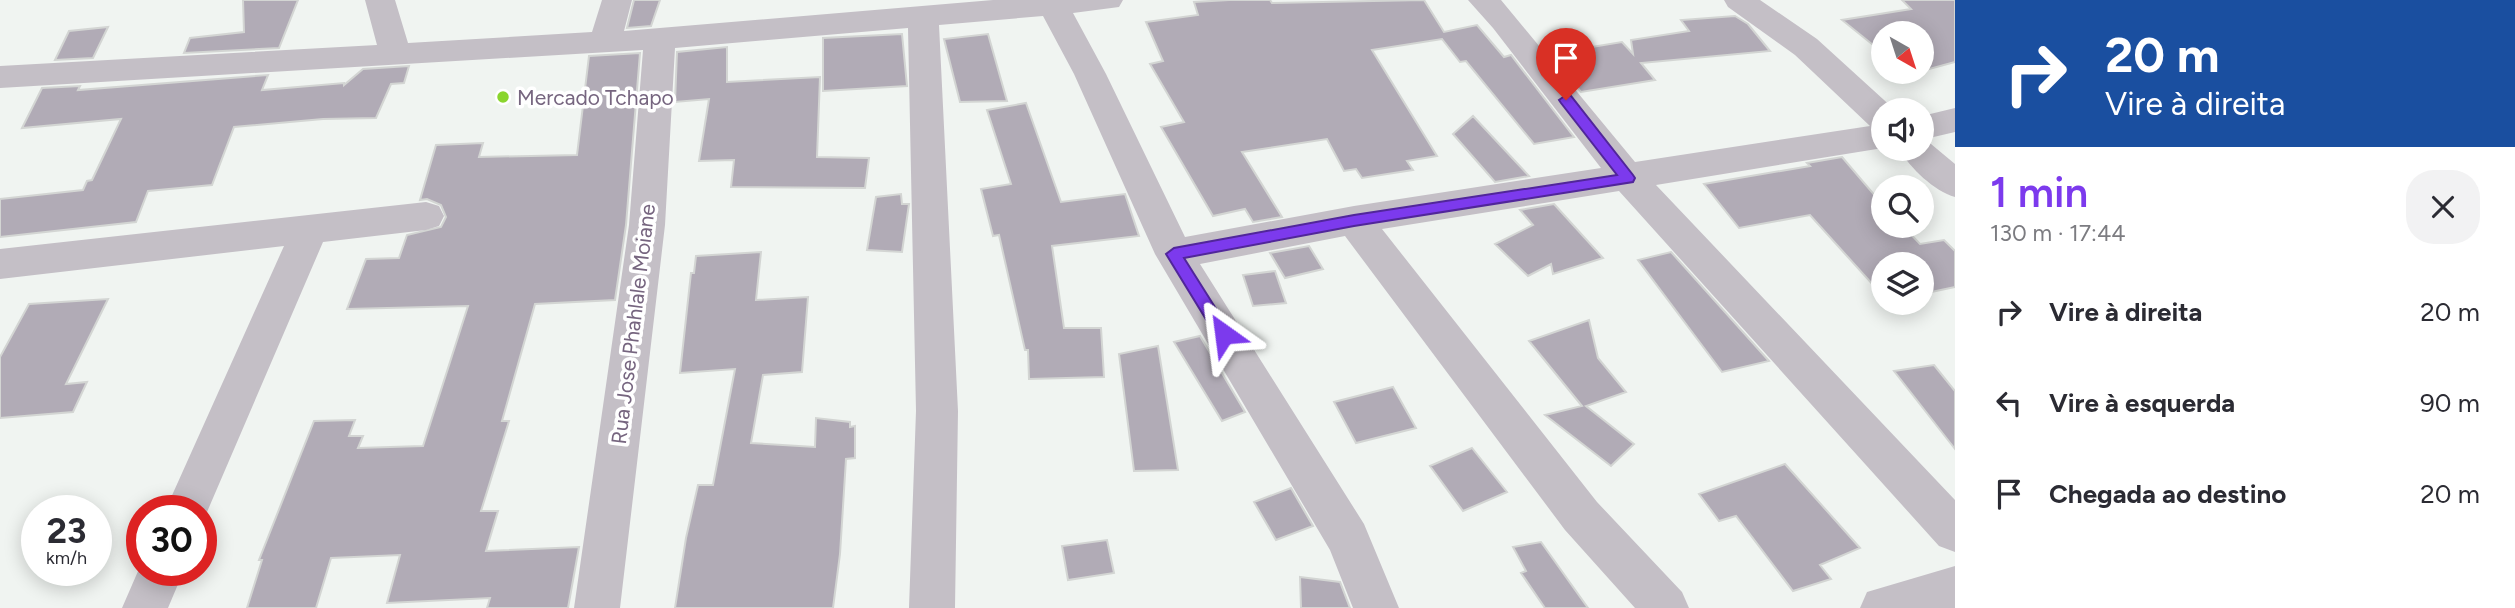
<!DOCTYPE html>
<html lang="pt">
<meta charset="utf-8">
<style>
body{margin:0;font-family:Figtree,sans-serif;background:#f2f2f3;color:#2b2b33;height:100vh;display:flex;flex-direction:column;font-size:26px;white-space:nowrap}
*{box-sizing:border-box;margin:0}
p{font-size:23px;color:#7c7c81}
.icon{flex:none;width:38px;height:38px;fill:none;stroke:currentColor;stroke-width:2;stroke-linecap:round;stroke-linejoin:round}
.map{position:relative;flex:1;overflow:hidden}
.drawer{display:flex;flex-direction:column;background:#fff;width:560px}
.drawer>*{flex:none}
.hud{background:#1a4fa0;color:#fff;overflow:hidden}
.needle{width:46px;rotate:141deg}
.tools{position:absolute;left:1871px;top:21px;display:grid;gap:14px}
.tools a{display:grid;place-items:center;width:63px;height:63px;border-radius:50%;background:#fff;box-shadow:0 4px 18px #0003;font-size:35px}
.speed{position:absolute;left:21px;top:495px;display:flex;gap:14px;font-size:35px;font-weight:700;text-align:center}
.speed>*{display:grid;place-content:center;width:91px;height:91px;border-radius:50%;background:#fff;box-shadow:0 4px 18px #0003;line-height:1}
.speed small{font-size:18px;font-weight:400}
.speed .limit{border:10px solid #d22;background:#fff;color:#111}
.pin{position:absolute;display:grid;place-items:center;width:60px;height:60px;color:#fff;margin:-72px -30px;border-radius:50% 50% 50% 0;rotate:-45deg;box-shadow:0 0 7px #0007}
.pin .icon{rotate:45deg}
.me{position:absolute;width:77px;margin:-38px;rotate:329deg;stroke-linejoin:round;filter:drop-shadow(0 0 5px #0008)}
.turn{display:flex;align-items:center;gap:24px;height:147px;padding:0 35px;font-size:32px}
.turn .icon{width:91px;height:91px;stroke-width:2.5}
.turn b{display:block;font-size:49px;line-height:60px}
.round{display:grid;place-items:center;flex:none;width:74px;height:74px;border-radius:28px;background:#f2f2f3}
.summary{display:flex;align-items:center;justify-content:space-between;height:119px;padding:0 35px}
h1{font-size:42px;font-weight:600;line-height:52px;color:#7c3aed}
ul{padding:0;list-style:none}
li{display:flex;align-items:center;gap:21px;height:91px;padding:0 35px}
li div{flex:1}
li b{display:block;font-size:26px}
li em{font-style:normal}
main{display:flex;flex:1;min-height:0}
.map>svg:first-child{display:block}
</style>
<main>
<div class="map">
<svg width="1955" height="608" viewBox="0 0 1955 608">
<rect width="100%" height="100%" fill="#f0f4f1"/>
<!-- building -->
<path fill="#b1abb6" stroke="#d3d5d3" stroke-width="2" d="M243,0H298L279,48L184,53L190,38L244,32Z
M634,0H660L651,26L627,28Z
M1229,0H1270L1272,3L1424,0L1444,32L1477,25L1504,57L1511,55L1574,137L1534,144L1466,61L1460,62L1442,39L1372,50L1437,156L1407,161L1413,170L1362,178L1356,169L1344,171L1327,139L1242,152L1282,217L1253,222L1245,209L1213,216L1161,127L1184,122L1150,64L1163,61L1146,22L1198,15L1194,2Z
M1902,0H1955V62L1922,71V33H1883V53L1842,20L1911,9Z
M1735,16L1748,24L1770,51L1641,63L1655,80L1581,92L1549,54L1622,42L1633,54L1631,40L1689,31L1681,20Z
M108,27L93,58L55,60L69,31Z
M902,34L907,86L823,91V38Z
M988,34L1007,101L960,102L944,39Z
M727,47V82L820,77L817,157L869,158L865,188L731,187L734,160L699,161L709,99L675,102L677,52Z
M640,53L626,225L615,300L535,304L502,421H509L481,511H498L486,551L579,547L568,608H487L490,598L387,603L400,555L331,558L316,608H247L262,560H259L314,421L355,420L349,436H363L358,448L423,446L468,306L347,309L366,259L399,258L407,235L441,227L446,217L441,205L427,199L420,200L436,145L483,143L479,157L577,155L589,56Z
M409,66L404,83L391,84L376,118L323,119L234,127L212,185L148,191L136,222L0,237V199L83,190L87,181L92,180L121,119L22,128L42,88L80,86L78,90L268,75L262,90L344,83V85L363,69Z
M1026,103L1061,202L1125,194L1139,236L1052,246L1064,328H1101L1104,377L1029,379L1028,350H1025L999,235L993,236L981,189L1011,184L987,110Z
M1473,116L1529,176L1495,182L1453,134Z
M1842,157L1883,205V226H1903L1920,244L1944,240L1955,251V287L1922,294V264H1883V296L1810,215L1739,228L1704,184L1810,166L1807,163Z
M901,194L902,204H909L902,252L867,250L876,197Z
M1554,204L1603,258L1553,274L1551,264L1528,276L1495,244L1533,225L1520,210Z
M1309,246L1323,269L1285,278L1270,253Z
M761,252L756,300L808,297L802,372L763,375L751,443L815,447L816,418L850,422V427L855,426V458L846,459L840,554L833,608H675L686,538L698,485H713L735,369L680,373L691,273H694L696,256Z
M1671,252L1769,361L1722,372L1638,260Z
M1275,271L1286,303L1253,306L1243,275Z
M108,299L66,384L87,382L73,412L0,418V357L29,304Z
M1589,320L1598,358L1626,392L1586,406L1634,444L1611,466L1545,415L1582,406L1529,341Z
M1200,336L1245,412L1222,421L1174,342Z
M1158,346L1178,470L1134,471L1119,354Z
M1934,365L1955,391V449L1894,371Z
M1393,387L1416,428L1356,443L1334,402Z
M1472,448L1507,492L1463,511L1430,466Z
M1785,464L1860,548L1820,565L1831,579L1793,591L1736,516L1719,521L1699,494Z
M1291,488L1313,526L1276,540L1254,502Z
M1107,540L1114,573L1068,580L1062,546Z
M1541,542L1588,608H1545L1521,573L1526,571L1513,547Z
M1300,577L1340,582L1350,608H1301Z"/>
<g fill="none" stroke-linecap="round" stroke-linejoin="round">
<!-- street -->
<path fill="#c4bfc6" fill-rule="evenodd" d="M365,0H395L408,43L592,32L602,0H632L624,31L993,0H1123L1119,7L1073,13L1106,74L1185,237L1354,206L1601,168L1493,28L1468,0H1501L1635,162L1870,126L1795,55L1728,7L1724,0H1760L1817,39L1895,110H1883V148L1656,185L1955,500V552L1939,546L1619,191L1382,229L1597,502L1682,592L1689,608H1635L1565,530L1345,236L1200,264L1364,524L1399,608H1353L1330,550L1155,254L1074,74L1043,16L939,25L958,411L955,608H909L916,411L908,28L675,48L665,225L620,608H574L629,225L643,50L0,88V66L377,45Z
M1955,108V132L1925,139L1955,164V197C1934,191 1910,168 1899,149H1922V116Z
M426,202L439,206L444,216L439,226L426,230L323,242L201,526V511H165L284,246L0,279V249Z
M142,562V570H184L168,608H122Z
M1955,566V608H1860L1867,592Z"/>
</g>
<!-- route -->
<path fill="#7c3aed" stroke="#51269a" stroke-width="2" d="M1566,95L1571,96L1633,175L1635,178L1633,182L1354,226L1184,258L1232,334L1230,339H1218L1166,254L1174,248L1354,215L1617,175L1561,103L1559,100Z"/>
<!-- markers -->
<circle fill="#8ad52e" stroke="#fff" stroke-width="2.5" cx="503" cy="97" r="7"/>
<g text-anchor="middle" dominant-baseline="central" stroke-width="7" stroke-linejoin="round" paint-order="stroke">
<!-- poi labels -->
<g font-size="21" fill="#76657f" stroke="#fff" text-anchor="start">
<text x="517" y="97">Mercado Tchapo</text>
</g>
<!-- street labels -->
<g font-size="21" fill="#76657f" stroke="#fff">
<text transform="translate(633 324) rotate(-83)">Rua Jose Phahlale Moiane</text>
</g>
</g>
</svg>
<div class="tools">
<a><svg class="needle" viewBox="-14 -14 28 28"><path d="M0-13l5 13h-10z" fill="#e53935"/><path d="M0 13l5-13h-10z" fill="#7c7c81"/></svg></a>
<a><svg class="icon" aria-label="sound" viewBox="0 0 24 24"><path d="M4 9h4l5-4v14l-5-4H4zM17 9q2 3 0 6"/></svg></a>
<a><svg class="icon" aria-label="search" viewBox="0 0 24 24"><circle cx="10" cy="10" r="6"/><path d="M15 15l6 6"/></svg></a>
<a><svg class="icon" aria-label="layers" viewBox="0 0 24 24"><path d="M12 4l9 5-9 5-9-5zM3 14l9 5 9-5"/></svg></a>
</div>
<div class="speed"><div>23<small>km/h</small></div><div class="limit">30</div></div>
<div class="pin" style="left:1566px;top:100px;background:#d93025"><svg class="icon" aria-label="arrive" viewBox="0 0 24 24"><path d="M6 21V4h12l-3 4 3 4H6"/></svg></div>
<svg class="me" style="left:1224px;top:334px" viewBox="-20 -20 40 40"><path d="M0-17L14 15 0 8-14 15z" fill="#7c3aed" stroke="#fff" stroke-width="4"/></svg>
</div>
<section class="drawer">
<div class="hud">
<div class="turn"><svg class="icon" aria-label="right" viewBox="0 0 24 24"><path d="M7 20v-9h11M14 6l5 5-5 5"/></svg><div><b>20 m</b>Vire à direita</div></div>
</div>
<div class="summary"><div><h1>1 min</h1><p>130 m · 17:44</p></div><a class="round"><svg class="icon" aria-label="close" viewBox="0 0 24 24"><path d="M6 6l12 12M18 6L6 18"/></svg></a></div>
<ul>
<li><svg class="icon" aria-label="right" viewBox="0 0 24 24"><path d="M7 20v-9h11M14 6l5 5-5 5"/></svg><div><b>Vire à direita</b></div><em>20 m</em></li>
<li><svg class="icon" aria-label="left" viewBox="0 0 24 24"><path d="M17 20v-9H6M10 6l-5 5 5 5"/></svg><div><b>Vire à esquerda</b></div><em>90 m</em></li>
<li><svg class="icon" aria-label="arrive" viewBox="0 0 24 24"><path d="M6 21V4h12l-3 4 3 4H6"/></svg><div><b>Chegada ao destino</b></div><em>20 m</em></li>
</ul>
</section>
</main>
